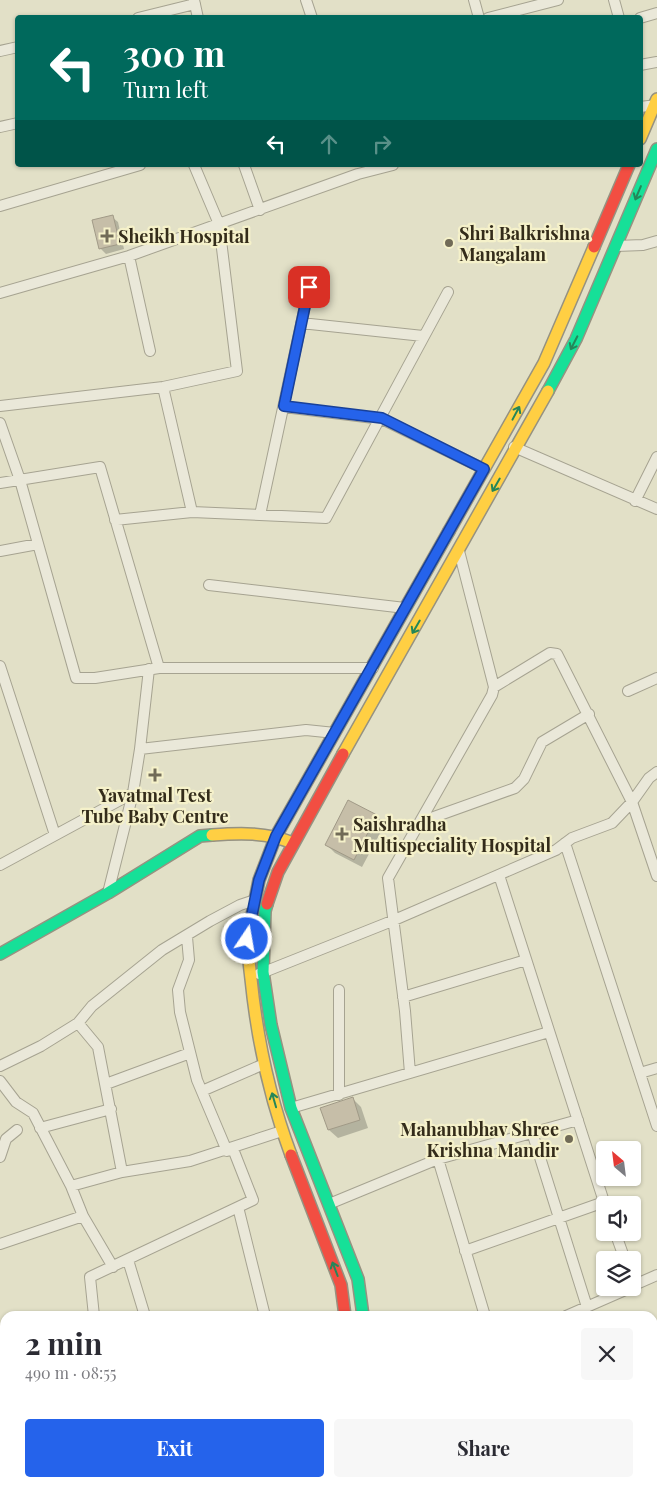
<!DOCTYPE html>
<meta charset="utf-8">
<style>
body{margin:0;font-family:"Playfair Display",serif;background:#f7f7f7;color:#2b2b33;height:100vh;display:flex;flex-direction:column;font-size:19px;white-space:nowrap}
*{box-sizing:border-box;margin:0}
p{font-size:16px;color:#7c7c81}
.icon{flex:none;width:28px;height:28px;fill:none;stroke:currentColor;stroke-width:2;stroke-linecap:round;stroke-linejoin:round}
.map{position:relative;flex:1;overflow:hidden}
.side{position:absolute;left:0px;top:1311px;width:658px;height:176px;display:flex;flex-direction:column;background:#fff;border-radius:15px 15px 0 0;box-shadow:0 1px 4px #0004}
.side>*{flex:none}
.hud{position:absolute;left:15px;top:15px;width:628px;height:152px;border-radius:5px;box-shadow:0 1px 4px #0004;background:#00695c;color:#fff;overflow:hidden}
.needle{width:32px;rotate:332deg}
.controls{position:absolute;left:596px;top:1141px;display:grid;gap:10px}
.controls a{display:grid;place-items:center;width:45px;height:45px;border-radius:5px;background:#fff;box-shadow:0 1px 4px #0004;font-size:25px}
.pin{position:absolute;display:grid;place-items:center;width:42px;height:42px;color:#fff;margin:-21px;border-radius:10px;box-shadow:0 2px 8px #0006}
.me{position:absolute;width:55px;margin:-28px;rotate:12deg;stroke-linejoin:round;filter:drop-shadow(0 0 4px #0008)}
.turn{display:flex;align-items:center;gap:18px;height:105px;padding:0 25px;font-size:22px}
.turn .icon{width:65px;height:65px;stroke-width:2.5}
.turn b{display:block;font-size:35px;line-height:42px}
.lanes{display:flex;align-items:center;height:48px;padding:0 25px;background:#0003;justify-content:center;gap:25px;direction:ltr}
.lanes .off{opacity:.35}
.round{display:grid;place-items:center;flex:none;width:52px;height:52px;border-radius:5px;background:#f7f7f7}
.overview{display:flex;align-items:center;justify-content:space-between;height:85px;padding:0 25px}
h1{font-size:30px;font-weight:700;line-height:38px}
.action{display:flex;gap:10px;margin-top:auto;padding:10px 25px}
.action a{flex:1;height:58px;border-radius:5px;background:#2563eb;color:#fff;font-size:20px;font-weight:700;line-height:58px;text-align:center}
.action a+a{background:#f7f7f7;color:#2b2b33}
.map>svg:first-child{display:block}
</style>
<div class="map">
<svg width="657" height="1487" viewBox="0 0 657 1487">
<rect width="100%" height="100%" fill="#e2e0c7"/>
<!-- shadow -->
<path fill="#0003" d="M112,217L118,222L124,249L106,254L100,248Z
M376,816L385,824L362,867L335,853L327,845Z
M352,1098L361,1107L368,1128L338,1138L329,1130Z"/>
<!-- building -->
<path fill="#c6bea8" stroke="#a19a87" d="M113,215L120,244L99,249L92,220Z
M348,800L377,815L354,860L325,845Z
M353,1097L360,1120L328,1130L320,1108Z"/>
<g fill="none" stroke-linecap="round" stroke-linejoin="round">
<defs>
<path id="street" d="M194,0L198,18
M306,0L312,18
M474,0L479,18
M614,0L619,18
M138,18L195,4
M488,18L558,0
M640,18L657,13
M0,51L18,47
M640,65L657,62
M640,107L657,105
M0,127L18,123
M244,165L260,210
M0,206L140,165
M616,246L643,245L657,241
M129,256L150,351
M0,293L129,256L358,174L393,165
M301,323L423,336
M163,387L192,512
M0,406L163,387L237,371L219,224L194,165
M284,407L382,419L484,469
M0,423L20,480L76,678H95L159,668H373
M514,447L657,509
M0,483L100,467L159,668
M635,501L657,457
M260,515L309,287
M115,520L192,512L326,518L448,292
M0,551L38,544
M209,585L405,608
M0,666L55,835
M494,687L550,653L557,654L632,802L657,876
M628,691L657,678
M140,749L149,669
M420,822L515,788L524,779L542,742L589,714
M565,843L657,1126
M0,865L133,793L140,749L306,730L335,733
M499,875L605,1205
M108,893L133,793
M187,937L189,960L178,990L180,1012L197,1080L227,1151
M259,974L392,921L556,850L572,838L612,823L632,802L649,778L657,772
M339,990V1095
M403,997L526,960
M78,1023L98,1047L122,1172
M0,1066L41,1046L78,1023L92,1006L162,950L210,921L240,905L255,900
M410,1073L405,1011L388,878L492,695L494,687L459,551
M640,1073L657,1068
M0,1081L16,1102L33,1113L71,1186L83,1216L113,1267
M106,1084L190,1053
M202,1091L264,1064
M291,1108L549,1032
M40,1128L111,1109
M532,1132L587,1307
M0,1157L6,1139L17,1130
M438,1159L485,1316
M71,1186L122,1172L190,1161L282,1131
M329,1204L438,1159L578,1120
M238,1207L265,1316
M615,1232L625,1260
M0,1244L83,1216
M465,1251L604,1202
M128,1260L145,1316
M632,1286L657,1275
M94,1316L90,1277L253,1200L233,1149
M566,1316L630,1288
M0,1333H5
M652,1356L657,1354
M0,1423L5,1420
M652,1427L657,1436
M618,1482L621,1487
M111,1486L124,1482
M2,1487L12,1482
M174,1487L176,1482
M539,1487L549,1482"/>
<path id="fast" d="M548,391L576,339L657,149
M267,904L265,911L263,972L271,1025L291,1108L358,1279L363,1316
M250,925L259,880L276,836L449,531
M0,954L108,893L200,836L212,835
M481,1482L486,1487
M283,1487L285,1482"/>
<path id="slow" d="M640,139L657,99
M449,531L544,363L594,247
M343,754L548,391
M212,835C240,833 266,832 293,843
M250,925C246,943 249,961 251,979C257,1038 270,1099 291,1155
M301,1487L303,1482"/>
<path id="jam" d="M594,247L629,165
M267,904L278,872L343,754
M291,1155L341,1285L345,1316"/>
</defs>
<!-- street casing -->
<use href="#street" stroke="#a6a391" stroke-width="12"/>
<!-- fast casing -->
<use href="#fast" stroke="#969281" stroke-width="14"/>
<!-- slow casing -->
<use href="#slow" stroke="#969281" stroke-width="14"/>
<!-- jam casing -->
<use href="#jam" stroke="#969281" stroke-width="14"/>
<!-- street -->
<use href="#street" stroke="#eae8d9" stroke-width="10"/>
<!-- fast -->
<use href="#fast" stroke="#16e098" stroke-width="11"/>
<!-- slow -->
<use href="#slow" stroke="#ffcf43" stroke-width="11"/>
<!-- jam -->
<use href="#jam" stroke="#f24e42" stroke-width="11"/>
</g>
<!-- one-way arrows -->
<defs><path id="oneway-shaft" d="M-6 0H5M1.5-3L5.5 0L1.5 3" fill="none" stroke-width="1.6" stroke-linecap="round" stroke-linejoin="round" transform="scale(1.25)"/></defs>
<g stroke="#258659">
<use href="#oneway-shaft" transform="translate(638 193) rotate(113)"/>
<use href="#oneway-shaft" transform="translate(574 343) rotate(117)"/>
<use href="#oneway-shaft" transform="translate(516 413) rotate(-62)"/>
<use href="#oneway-shaft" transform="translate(496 485) rotate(120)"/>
<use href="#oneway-shaft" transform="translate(416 627) rotate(120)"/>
<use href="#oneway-shaft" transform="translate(274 1100) rotate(-106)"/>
<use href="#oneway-shaft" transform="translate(335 1269) rotate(-111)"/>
</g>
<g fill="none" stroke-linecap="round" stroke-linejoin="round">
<defs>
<path id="route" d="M247,939L259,880L276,836L484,469L382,418L284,406L309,287"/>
</defs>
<!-- route casing -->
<use href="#route" stroke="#184099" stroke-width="12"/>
<!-- route -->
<use href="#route" stroke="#2563eb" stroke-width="9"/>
</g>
<!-- markers -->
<g fill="#716b57" stroke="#f5f1ca" stroke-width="2">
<path d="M104.5 228.5h5v5h5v5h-5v5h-5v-5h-5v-5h5z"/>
<circle cx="449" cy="243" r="5"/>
<path d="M152.5 767.5h5v5h5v5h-5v5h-5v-5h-5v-5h5z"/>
<path d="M339.5 826.5h5v5h5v5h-5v5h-5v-5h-5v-5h5z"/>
<circle cx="569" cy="1139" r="5"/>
</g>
<g text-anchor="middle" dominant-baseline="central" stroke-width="4.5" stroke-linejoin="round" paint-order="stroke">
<!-- poi labels -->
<g font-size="18" font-weight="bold" fill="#342c1a" stroke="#f5f1ca" text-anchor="start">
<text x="459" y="233">Shri Balkrishna<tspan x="459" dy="21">Mangalam</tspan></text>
<text x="118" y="236">Sheikh Hospital</text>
<text x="155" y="795" text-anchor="middle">Yavatmal Test<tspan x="155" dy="21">Tube Baby Centre</tspan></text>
<text x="353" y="824">Saishradha<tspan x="353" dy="21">Multispeciality Hospital</tspan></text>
<text x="559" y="1129" text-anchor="end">Mahanubhav Shree<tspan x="559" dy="21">Krishna Mandir</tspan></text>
</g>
</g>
</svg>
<div class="controls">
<a><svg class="needle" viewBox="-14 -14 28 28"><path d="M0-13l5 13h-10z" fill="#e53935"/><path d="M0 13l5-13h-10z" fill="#7c7c81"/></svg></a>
<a><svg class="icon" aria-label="sound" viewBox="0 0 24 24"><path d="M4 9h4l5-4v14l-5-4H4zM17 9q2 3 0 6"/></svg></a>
<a><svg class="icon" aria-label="layers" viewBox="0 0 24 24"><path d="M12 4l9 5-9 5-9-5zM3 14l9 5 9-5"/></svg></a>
</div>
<div class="pin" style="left:309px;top:287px;background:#d93025"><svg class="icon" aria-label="arrive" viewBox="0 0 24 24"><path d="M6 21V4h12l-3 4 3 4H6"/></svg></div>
<svg class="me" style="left:247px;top:939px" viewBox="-20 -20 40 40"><circle r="17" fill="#2563eb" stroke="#fff" stroke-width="3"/><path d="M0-11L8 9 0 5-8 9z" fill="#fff"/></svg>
<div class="hud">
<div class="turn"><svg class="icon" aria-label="left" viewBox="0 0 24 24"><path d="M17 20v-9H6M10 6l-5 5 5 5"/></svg><div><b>300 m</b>Turn left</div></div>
<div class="lanes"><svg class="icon" aria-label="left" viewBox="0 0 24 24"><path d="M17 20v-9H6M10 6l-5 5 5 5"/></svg><svg class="icon off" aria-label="ahead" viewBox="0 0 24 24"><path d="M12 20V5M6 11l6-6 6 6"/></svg><svg class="icon off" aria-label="right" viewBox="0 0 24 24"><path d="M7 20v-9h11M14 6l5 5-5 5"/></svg></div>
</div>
<section class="side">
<div class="overview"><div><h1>2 min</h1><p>490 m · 08:55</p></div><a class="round"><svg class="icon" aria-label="close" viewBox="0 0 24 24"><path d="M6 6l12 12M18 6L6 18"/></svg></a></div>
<div class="action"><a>Exit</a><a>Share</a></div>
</section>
</div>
